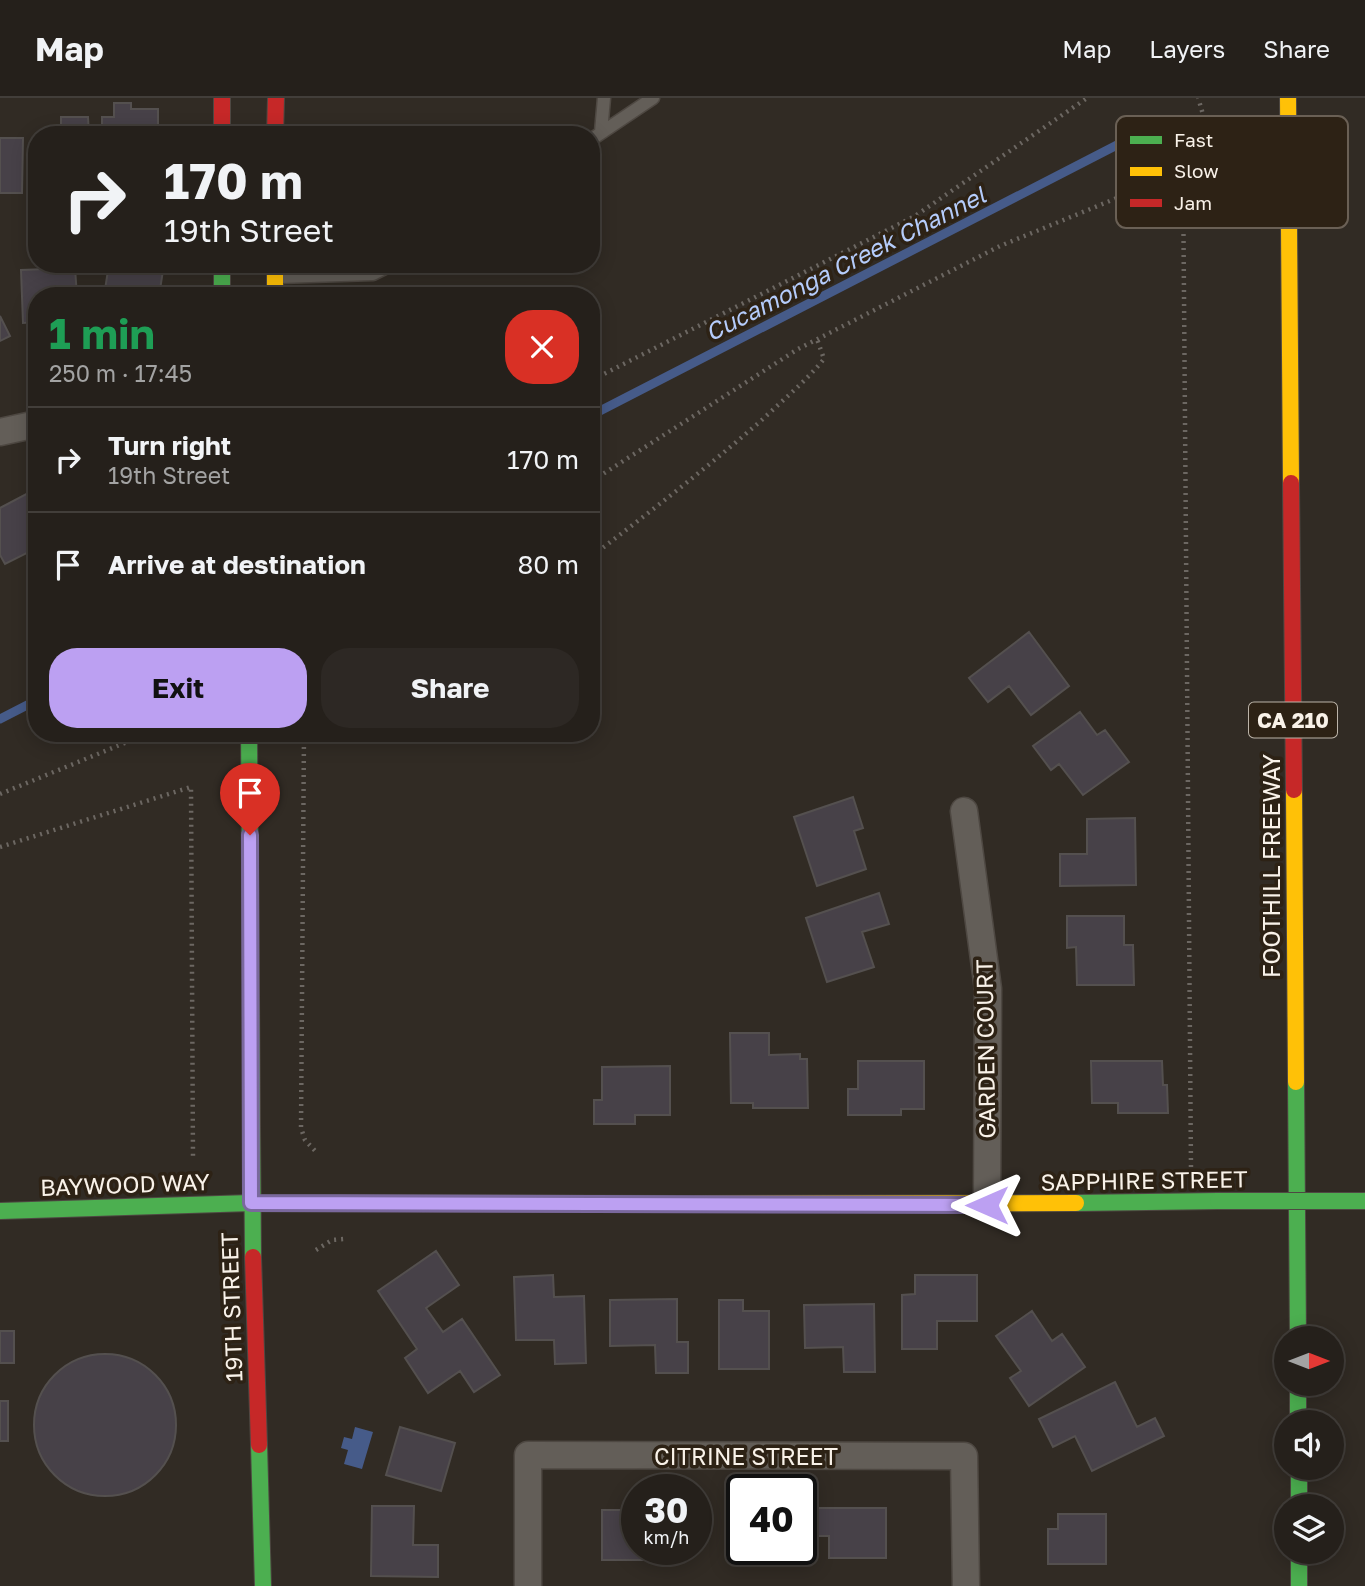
<!DOCTYPE html>
<meta charset="utf-8">
<style>
body{margin:0;font-family:"Golos Text",sans-serif;background:#2d2824;color:#f1f3f6;height:100vh;display:flex;flex-direction:column;font-size:26px;white-space:nowrap}
*{box-sizing:border-box;margin:0}
p{font-size:23px;color:#a3a3a3}
.icon{flex:none;width:38px;height:38px;fill:none;stroke:currentColor;stroke-width:2;stroke-linecap:round;stroke-linejoin:round}
.map{position:relative;flex:1;overflow:hidden}
.drawer{position:absolute;left:28px;top:189px;width:572px;height:455px;display:flex;flex-direction:column;background:#25201b;border-radius:28px;box-shadow:0 4px 18px #0003,0 0 0 2px #423e3a}
.drawer>*{flex:none}
.guide{position:absolute;left:28px;top:28px;width:572px;height:147px;border-radius:28px;box-shadow:0 4px 18px #0003,0 0 0 2px #423e3a;background:#25201b;color:#f1f3f6;overflow:hidden}
.needle{width:46px;rotate:90deg}
.controls{position:absolute;left:1274px;top:1228px;display:grid;gap:14px}
.controls a{display:grid;place-items:center;width:70px;height:70px;border-radius:50%;background:#25201b;box-shadow:0 4px 18px #0003,0 0 0 2px #423e3a;font-size:35px}
.speed{position:absolute;left:621px;top:1376px;display:flex;gap:14px;font-size:35px;font-weight:700;text-align:center}
.speed>*{display:grid;place-content:center;width:91px;height:91px;border-radius:50%;background:#25201b;box-shadow:0 4px 18px #0003,0 0 0 2px #423e3a;line-height:1}
.speed small{font-size:18px;font-weight:400}
.speed .limit{border:4px solid #111;border-radius:10px;background:#fff;color:#111}
.pin{position:absolute;display:grid;place-items:center;width:60px;height:60px;color:#fff;margin:-72px -30px;border-radius:50% 50% 50% 0;rotate:-45deg;box-shadow:0 0 7px #0007}
.pin .icon{rotate:45deg}
.me{position:absolute;width:77px;margin:-38px;rotate:270deg;stroke-linejoin:round;filter:drop-shadow(0 0 5px #0008)}
.turn{display:flex;align-items:center;gap:24px;height:147px;padding:0 21px;font-size:32px}
.turn .icon{width:91px;height:91px;stroke-width:2.5}
.turn b{display:block;font-size:49px;line-height:60px}
.round{display:grid;place-items:center;flex:none;width:74px;height:74px;border-radius:28px;background:#2d2824}
.head{display:flex;align-items:center;justify-content:space-between;height:119px;padding:0 21px}
h1{font-size:42px;font-weight:700;line-height:52px;color:#1e9e55}
.primary-button{display:flex;gap:14px;margin-top:auto;padding:14px 21px}
.primary-button a{flex:1;height:80px;border-radius:28px;background:#bca0f2;color:#111;font-size:28px;font-weight:700;line-height:80px;text-align:center}
.primary-button a+a{background:#2d2824;color:#f1f3f6}
ul{padding:0;list-style:none}
li{display:flex;align-items:center;gap:21px;height:105px;padding:0 21px;border-top:2px solid #423e3a}
li div{flex:1}
li b{display:block;font-size:26px}
li em{font-style:normal}
header{display:flex;align-items:center;gap:42px;box-sizing:border-box;height:98px;padding:0 35px;background:#25201b;border-bottom:2px solid #423e3a}
header strong{font-size:33px}
nav{display:flex;gap:38px;margin-inline-start:auto;font-size:24px}
.map>svg:first-child{display:block}
</style>
<header>
<strong>Map</strong>
<nav><a>Map</a><a>Layers</a><a>Share</a></nav>
</header>
<div class="map">
<svg width="1365" height="1488" viewBox="0 0 1365 1488">
<rect width="100%" height="100%" fill="#312b24"/>
<!-- water -->
<path fill="#465b89" d="M355,1329L373,1334L362,1371L344,1366L348,1352L341,1350L344,1339L352,1341Z
M697,1412C712,1423 706,1441 699,1455L691,1456L686,1451H696Z"/>
<g fill="none" stroke-linecap="round" stroke-linejoin="round">
<!-- stream -->
<path stroke="#465b89" stroke-width="9" d="M592,317L1117,47
M0,621L37,602"/>
</g>
<!-- building -->
<path fill="#474148" stroke="#54504f" stroke-width="2" d="M114,5H131V11H158V37H102V19H114Z
M61,19H88L89,37H61Z
M0,40H23L22,95H0Z
M35,48H37V100H36Z
M109,166H164L159,198H104Z
M75,170L77,198H37V224L23,225L21,172Z
M0,218L10,238L0,243Z
M30,394L37,408V450L5,466L0,457V410Z
M1029,534L1069,588L1031,617L1009,588L988,604L969,580Z
M1080,614L1097,637L1105,632L1129,664L1083,697L1059,666L1051,672L1033,648Z
M853,699L863,730L854,733L866,771L817,788L794,719Z
M1135,720L1136,787L1060,788V756H1087V721Z
M879,795L889,826L862,834L874,869L827,884L806,820Z
M1067,818H1124V847H1133L1134,887H1077L1076,849L1067,850Z
M730,935H769V957L800,956V961H807L808,1010H753V1005H731Z
M858,963H924V1011H901V1017H848V991H858Z
M1091,963H1162L1163,987H1167L1168,1015H1118V1005H1092Z
M670,968V1017H635V1026H594V1002H602V969Z
M436,1153L459,1187L426,1210L443,1234L462,1221L500,1277L474,1294L460,1273L428,1295L405,1260L417,1251L378,1193Z
M553,1177L554,1199L584,1198L586,1265L555,1266L554,1242H516L514,1179Z
M915,1177H977V1223H937V1251H902V1197L915,1196Z
M677,1201V1244H688V1275H656L655,1247L610,1248V1202Z
M719,1202H743V1213H769V1271H719Z
M874,1206L875,1274H844L843,1249L805,1250L804,1207Z
M1032,1213L1052,1243L1062,1236L1085,1269L1029,1308L1010,1280L1021,1273L996,1238Z
M0,1233H14V1265H0Z
M34 1327a71 71 0 1 1 142 0a71 71 0 1 1-142 0Z
M1115,1284L1137,1329L1155,1320L1164,1338L1092,1373L1075,1338L1053,1349L1039,1321Z
M0,1303H8V1343H0Z
M400,1329L455,1345L441,1393L386,1377Z
M372,1408H414L413,1447H438V1479L371,1478Z
M811,1410H886V1460H829V1438H811Z
M602,1412H637V1451H660V1462H602Z
M1058,1416H1106V1466H1048V1431H1058Z"/>
<g fill="none" stroke-linecap="round" stroke-linejoin="round">
<defs>
<path id="lane" d="M601,34L604,0
M592,41L653,0
M279,179L373,176L393,166"/>
<path id="street" d="M0,334L37,326
M964,713L988,891L987,1107
M528,1488V1357L964,1358L966,1488"/>
<path id="fast" d="M222,166V198
M249,635L253,1159
M1296,984L1298,1241
M1076,1105L1218,1103
M0,1113L251,1105L686,1106
M1298,1286V1325
M259,1347L263,1488
M1299,1370V1409
M1299,1454V1488"/>
<path id="slow" d="M1288,0L1291,385
M275,166V198
M1294,692L1296,984
M686,1106L1076,1105"/>
<path id="jam" d="M222,0V37
M275,37L276,0
M1291,385L1294,692
M253,1159L259,1347"/>
</defs>
<!-- lane casing -->
<use href="#lane" stroke="#4e4842" stroke-width="15"/>
<!-- street casing -->
<use href="#street" stroke="#4e4842" stroke-width="29"/>
<!-- fast casing -->
<use href="#fast" stroke="#4e4842" stroke-width="18"/>
<!-- slow casing -->
<use href="#slow" stroke="#4e4842" stroke-width="18"/>
<!-- jam casing -->
<use href="#jam" stroke="#4e4842" stroke-width="18"/>
<!-- path -->
<path stroke="#6c6762" stroke-width="4.5" stroke-dasharray="2 5" stroke-linecap="butt" d="M1183,73L1191,1071
M592,282L915,118L1087,0
M592,383L798,251L1000,148L1183,73C1207,44 1210,36 1198,0
M592,458C650,414 708,369 763,321C784,301 806,283 824,261L817,241
M304,635L301,1030L305,1042L318,1056
M0,696L149,635
M0,749L191,689L193,1061
M316,1152L332,1142L344,1141"/>
<!-- lane -->
<use href="#lane" stroke="#635e58" stroke-width="12"/>
<!-- street -->
<use href="#street" stroke="#635e58" stroke-width="26"/>
<!-- fast -->
<use href="#fast" stroke="#4caf50" stroke-width="16"/>
<!-- slow -->
<use href="#slow" stroke="#ffc107" stroke-width="16"/>
<!-- jam -->
<use href="#jam" stroke="#c62828" stroke-width="16"/>
<defs>
<path id="fast-bridge" d="M1218,1103H1365"/>
</defs>
<!-- fast-bridge casing -->
<use href="#fast-bridge" stroke="#4e4842" stroke-width="18" stroke-linecap="butt"/>
<!-- fast-bridge -->
<use href="#fast-bridge" stroke="#4caf50" stroke-width="16"/>
</g>
<g fill="none" stroke-linecap="round" stroke-linejoin="round">
<defs>
<path id="route" d="M250,737L251,1105L987,1107"/>
</defs>
<!-- route casing -->
<use href="#route" stroke="#7a689d" stroke-width="18"/>
<!-- route -->
<use href="#route" stroke="#bca0f2" stroke-width="12"/>
</g>
<g text-anchor="middle" dominant-baseline="central" stroke-width="7" stroke-linejoin="round" paint-order="stroke">
<!-- shield labels -->
<rect fill="#2d2215" stroke="#bcb4a9" stroke-width="2" x="1249" y="604.5" width="88" height="35" rx="5"/>
<g font-size="21" font-weight="bold" fill="#f9f2e9">
<text x="1293" y="622">CA 210</text>
</g>
<!-- street labels -->
<g font-size="23" fill="#f9f2e9" stroke="#2d2215">
<text transform="translate(1271 768) rotate(-90)">FOOTHILL FREEWAY</text>
<text transform="translate(985 951) rotate(-91)">GARDEN COURT</text>
<text transform="translate(1144 1082) rotate(-1)">SAPPHIRE STREET</text>
<text transform="translate(125 1086) rotate(-2)">BAYWOOD WAY</text>
<text transform="translate(231 1209) rotate(-92)">19TH STREET</text>
<text x="746" y="1358">CITRINE STREET</text>
</g>
<!-- water labels -->
<g font-size="24" font-style="italic" fill="#b5ccfb" stroke="#2d2215">
<text transform="translate(845 165) rotate(-27)">Cucamonga Creek Channel</text>
</g>
</g>
<!-- legend -->
<rect x="1116" y="18" width="232" height="112" rx="10" fill="#2d2215" stroke="#6a6055" stroke-width="2"/>
<rect x="1130" y="38" width="32" height="8" fill="#4caf50"/>
<rect x="1130" y="69" width="32" height="9" fill="#ffc107"/>
<rect x="1130" y="101" width="32" height="8" fill="#c62828"/>
<g font-size="19" fill="#f9f2e9">
<text x="1174" y="49">Fast</text>
<text x="1174" y="80">Slow</text>
<text x="1174" y="112">Jam</text>
</g>
</svg>
<div class="controls">
<a><svg class="needle" viewBox="-14 -14 28 28"><path d="M0-13l5 13h-10z" fill="#e53935"/><path d="M0 13l5-13h-10z" fill="#a3a3a3"/></svg></a>
<a><svg class="icon" aria-label="sound" viewBox="0 0 24 24"><path d="M4 9h4l5-4v14l-5-4H4zM17 9q2 3 0 6"/></svg></a>
<a><svg class="icon" aria-label="layers" viewBox="0 0 24 24"><path d="M12 4l9 5-9 5-9-5zM3 14l9 5 9-5"/></svg></a>
</div>
<div class="speed"><div>30<small>km/h</small></div><div class="limit">40</div></div>
<div class="pin" style="left:250px;top:737px;background:#d93025"><svg class="icon" aria-label="arrive" viewBox="0 0 24 24"><path d="M6 21V4h12l-3 4 3 4H6"/></svg></div>
<svg class="me" style="left:987px;top:1107px" viewBox="-20 -20 40 40"><path d="M0-17L14 15 0 8-14 15z" fill="#bca0f2" stroke="#fff" stroke-width="4"/></svg>
<div class="guide">
<div class="turn"><svg class="icon" aria-label="right" viewBox="0 0 24 24"><path d="M7 20v-9h11M14 6l5 5-5 5"/></svg><div><b>170 m</b>19th Street</div></div>
</div>
<section class="drawer">
<div class="head"><div><h1>1 min</h1><p>250 m · 17:45</p></div><a class="round" style="background:#d93025;color:#fff"><svg class="icon" aria-label="close" viewBox="0 0 24 24"><path d="M6 6l12 12M18 6L6 18"/></svg></a></div>
<ul>
<li><svg class="icon" aria-label="right" viewBox="0 0 24 24"><path d="M7 20v-9h11M14 6l5 5-5 5"/></svg><div><b>Turn right</b><p>19th Street</p></div><em>170 m</em></li>
<li><svg class="icon" aria-label="arrive" viewBox="0 0 24 24"><path d="M6 21V4h12l-3 4 3 4H6"/></svg><div><b>Arrive at destination</b></div><em>80 m</em></li>
</ul>
<div class="primary-button"><a>Exit</a><a>Share</a></div>
</section>
</div>
